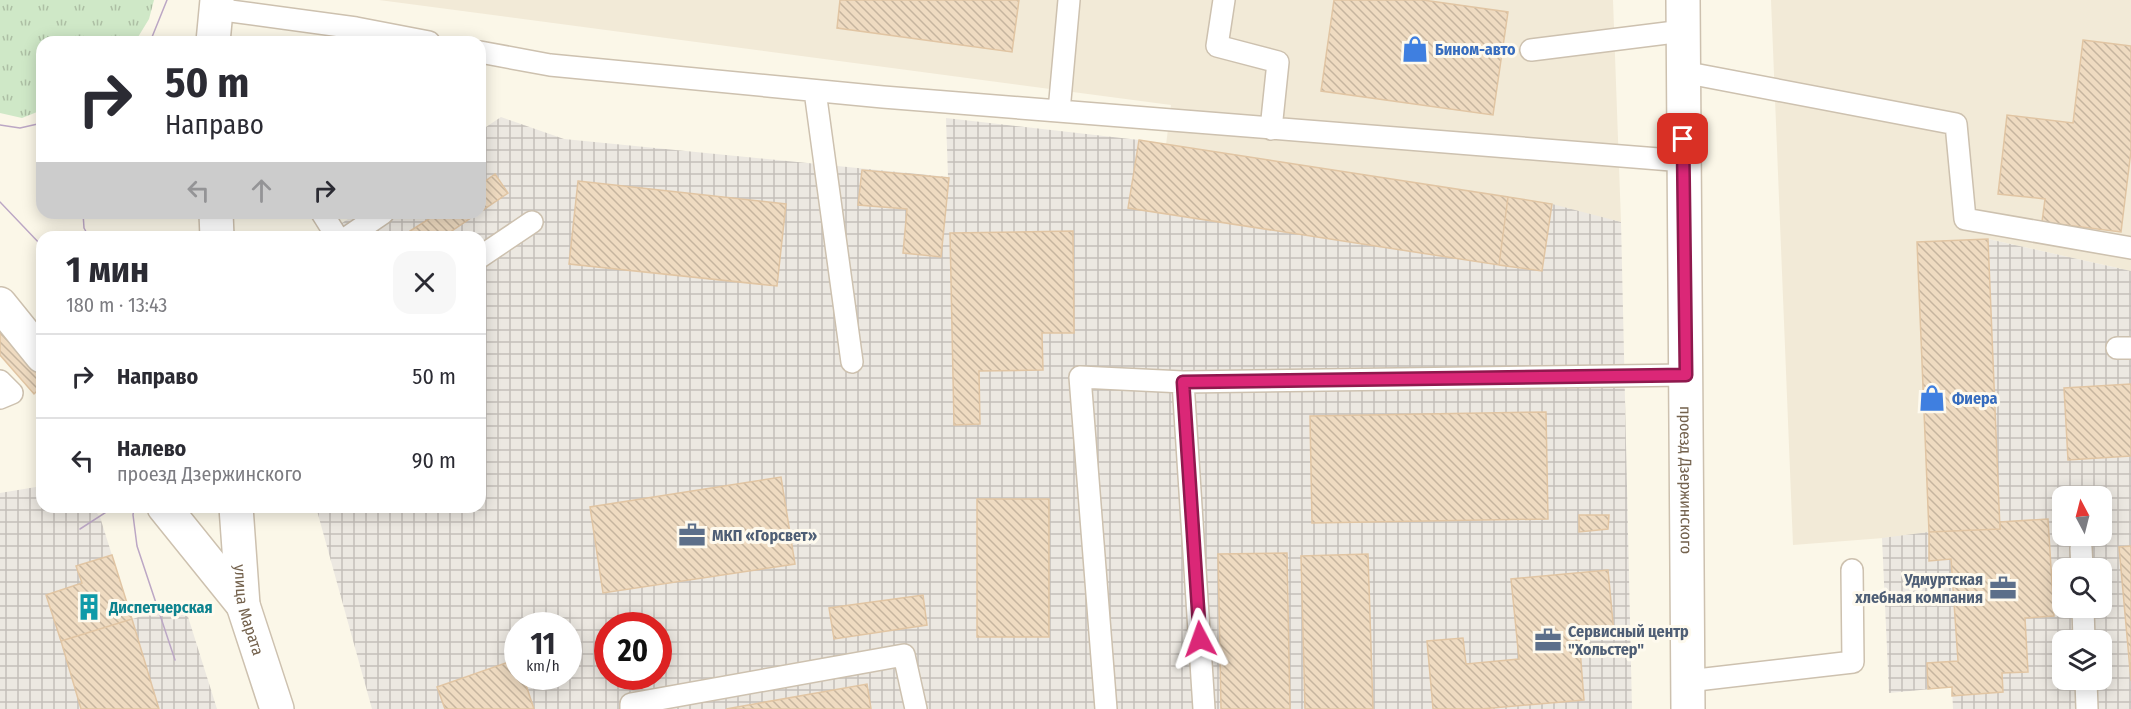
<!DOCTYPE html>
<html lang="ru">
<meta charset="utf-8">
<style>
body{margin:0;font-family:"Fira Sans Condensed",sans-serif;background:#f7f7f7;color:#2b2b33;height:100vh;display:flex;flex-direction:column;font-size:22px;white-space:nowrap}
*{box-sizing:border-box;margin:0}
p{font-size:20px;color:#7c7c81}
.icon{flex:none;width:33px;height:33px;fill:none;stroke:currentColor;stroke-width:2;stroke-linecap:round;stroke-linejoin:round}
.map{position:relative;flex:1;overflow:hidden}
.side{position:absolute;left:36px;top:231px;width:450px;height:282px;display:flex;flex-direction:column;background:#fff;border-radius:18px;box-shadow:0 3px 15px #0003}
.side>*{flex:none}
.hud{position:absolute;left:36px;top:36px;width:450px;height:183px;border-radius:18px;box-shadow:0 3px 15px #0003;background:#fff;color:#2b2b33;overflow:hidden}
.needle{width:39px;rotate:353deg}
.tools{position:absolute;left:2052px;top:486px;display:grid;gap:12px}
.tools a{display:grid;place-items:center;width:60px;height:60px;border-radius:12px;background:#fff;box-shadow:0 3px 15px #0003;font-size:30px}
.speed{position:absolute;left:504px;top:612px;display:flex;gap:12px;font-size:30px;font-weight:700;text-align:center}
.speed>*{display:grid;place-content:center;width:78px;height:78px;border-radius:50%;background:#fff;box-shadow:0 3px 15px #0003;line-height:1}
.speed small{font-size:15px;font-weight:400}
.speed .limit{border:9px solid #d22;background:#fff;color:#111}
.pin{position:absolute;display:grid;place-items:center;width:51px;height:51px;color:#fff;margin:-26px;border-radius:12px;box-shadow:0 3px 9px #0006}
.me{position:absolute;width:66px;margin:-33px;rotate:356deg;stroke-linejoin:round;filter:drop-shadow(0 0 4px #0008)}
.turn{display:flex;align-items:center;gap:21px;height:126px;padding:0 30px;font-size:27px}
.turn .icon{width:78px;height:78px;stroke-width:2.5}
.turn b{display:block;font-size:42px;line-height:51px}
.lanes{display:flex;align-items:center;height:57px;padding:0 30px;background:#0003;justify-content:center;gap:30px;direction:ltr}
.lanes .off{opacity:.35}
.round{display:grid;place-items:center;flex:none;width:63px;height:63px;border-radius:18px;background:#f7f7f7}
.overview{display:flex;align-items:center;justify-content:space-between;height:102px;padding:0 30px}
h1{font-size:36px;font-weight:700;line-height:45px}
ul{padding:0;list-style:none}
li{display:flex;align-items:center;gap:18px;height:84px;padding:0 30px;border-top:2px solid #e1e1e2}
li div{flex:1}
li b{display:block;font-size:22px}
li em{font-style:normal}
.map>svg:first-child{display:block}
</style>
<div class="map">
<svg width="2131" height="709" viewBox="0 0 2131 709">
<defs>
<pattern id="industrial-grid" width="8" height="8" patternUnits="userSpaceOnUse" patternTransform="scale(1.5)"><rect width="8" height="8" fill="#ece8e1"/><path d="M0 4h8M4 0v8" fill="none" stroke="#c4bfb9"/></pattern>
<pattern id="grass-tufts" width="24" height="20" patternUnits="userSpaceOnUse" patternTransform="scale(1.5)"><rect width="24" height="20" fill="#cfe8c7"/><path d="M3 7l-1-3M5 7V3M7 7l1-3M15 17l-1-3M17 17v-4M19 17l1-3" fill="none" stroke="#adbfa4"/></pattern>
<pattern id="building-back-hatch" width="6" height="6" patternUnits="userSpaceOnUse" patternTransform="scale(1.5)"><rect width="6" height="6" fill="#efdbc1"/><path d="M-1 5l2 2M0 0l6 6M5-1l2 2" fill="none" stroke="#c6b59f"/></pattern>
</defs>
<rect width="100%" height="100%" fill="#fbf7e8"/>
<!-- residential -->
<path fill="#f2ead7" d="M379,0H1613L1621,222L1166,145L1171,105Z
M1771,0H2131V271L1988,239L2000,529L1793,545Z"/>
<!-- industrial -->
<path fill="url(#industrial-grid)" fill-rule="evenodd" d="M501,117L564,139L948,177L946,118L1139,140L1552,204L1621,222L1632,709H372L316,507H480V237H321L357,213H480V131ZM518,626H568V676H518ZM608,626H658V676H608Z
M1988,239L2131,271V709H1953L1952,687L1889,693L1882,538L1929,532L2000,529ZM2062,496H2102V536H2062ZM2062,568H2102V608H2062ZM2062,640H2102V680H2062Z
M42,486V507H92L100,517L132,619L184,604L217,709H0V493Z"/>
<!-- grass -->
<path fill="url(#grass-tufts)" d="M0,0H154L149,19L135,42H42V110L22,118L0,113Z"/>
<!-- building -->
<path fill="url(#building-back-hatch)" stroke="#e1c5a3" stroke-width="1.5" d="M840,0H1019L1012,52L837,28Z
M1334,0H1423L1508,12L1493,115L1321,91Z
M2083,40L2131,46V151L2121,232L2042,222L2045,199L1998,194L2007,115L2073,123Z
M1139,140L1508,197L1499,265L1128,208Z
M862,170L949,178L941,257L903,253L907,209L858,205Z
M495,174L508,193L480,212V185Z
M578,181L786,204L777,286L569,264Z
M1508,197L1552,204L1542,271L1499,265Z
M438,213H478L443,237H414L410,231Z
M1073,231L1074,333H1042L1043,370L979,371L980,424L954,425L950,233Z
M1988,239L2000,529L1929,532L1917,242Z
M0,318L42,367V386L34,394L0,355Z
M2131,384V456L2068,460L2064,388Z
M1546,412L1548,519L1312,523L1310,416Z
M781,477L795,564L603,593L590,507Z
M977,499H1049V637H977Z
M1579,515H1609L1608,529L1579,532Z
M2048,519L2054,616L2025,618L2028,672L2002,673L2003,692L1952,696V687L1928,689L1927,663L1958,661L1951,559L1929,561V532L2000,529V522Z
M2131,546V681L2119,547Z
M1287,553L1290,709H1221L1218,554Z
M1368,554L1373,709H1305L1301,556Z
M112,555L132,619L61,641L46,595L82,583L76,566Z
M1608,570L1614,633L1579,636L1584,700L1481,709H1433L1427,641L1463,638L1466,664L1519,659L1511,579Z
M923,595L927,625L834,639L829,608Z
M132,619L159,709H81L61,641Z
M517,659L518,676H523L534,709H445L437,687Z
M867,684L871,709H726Z"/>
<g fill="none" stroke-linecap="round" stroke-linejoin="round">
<defs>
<path id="lane" d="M1224,0L1217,46L1278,62L1271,129
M216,9L356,28L429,42
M1531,50L1683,31
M480,52L550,65L883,97L1684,161
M1683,72L1956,124L1965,219L2131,248
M815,91L852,362
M1059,111L1069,0
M322,213L337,237
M348,237L383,213
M480,257L532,222
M2117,348H2131
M0,381L12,393L0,398
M2081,548L2082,568
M2083,608L2084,640
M2086,680L2087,709
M1688,681L1853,662L1852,570
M631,709V704L904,655L916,709
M1106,709L1080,377L1183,382
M1204,709L1183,382L1686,375"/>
<g id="street">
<path id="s1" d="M1683,0L1688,709"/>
<path d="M213,42L217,0"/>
<path d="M216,213L217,237"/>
<path d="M0,304L42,356"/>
<path d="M164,507L243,605"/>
<path id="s2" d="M236,507L243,605L277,709"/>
</g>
</defs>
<!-- lane casing -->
<use href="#lane" stroke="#cdc1af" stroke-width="24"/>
<!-- street casing -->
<use href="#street" stroke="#cdc1af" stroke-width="36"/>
<!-- lane -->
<use href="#lane" stroke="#fff" stroke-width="21"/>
<!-- street -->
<use href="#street" stroke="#fff" stroke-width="33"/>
<!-- tram -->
<path stroke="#bca7c5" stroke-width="1.5" d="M150,42L167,0
M0,125L20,128L42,123
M0,202L42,246
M83,213L84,228L89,237
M134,507L133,515L137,546L175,660
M80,529L114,507"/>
</g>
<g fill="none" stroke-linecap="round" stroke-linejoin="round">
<defs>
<path id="route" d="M1200,639L1183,382L1686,375L1683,139"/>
</defs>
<!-- route casing -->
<use href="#route" stroke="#8e194d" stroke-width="15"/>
<!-- route -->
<use href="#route" stroke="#db2777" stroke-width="10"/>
</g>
<!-- icons -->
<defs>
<symbol id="shop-bare" viewBox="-9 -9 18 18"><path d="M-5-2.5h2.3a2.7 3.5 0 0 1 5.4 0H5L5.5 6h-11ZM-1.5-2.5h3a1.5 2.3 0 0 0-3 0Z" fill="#3f7fe0" stroke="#fefaee" stroke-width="2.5" paint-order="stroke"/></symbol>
<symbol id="office-bare" viewBox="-9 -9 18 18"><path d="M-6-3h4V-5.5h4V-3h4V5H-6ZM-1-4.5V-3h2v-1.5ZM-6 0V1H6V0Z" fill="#5c6f8a" stroke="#fefaee" stroke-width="2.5" paint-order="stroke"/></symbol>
<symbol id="building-bare" viewBox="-9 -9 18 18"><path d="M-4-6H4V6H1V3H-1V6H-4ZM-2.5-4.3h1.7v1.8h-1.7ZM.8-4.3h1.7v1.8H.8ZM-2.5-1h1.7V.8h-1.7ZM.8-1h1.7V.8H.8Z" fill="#0f9aa8" stroke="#fefaee" stroke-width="2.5" paint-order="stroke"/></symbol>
</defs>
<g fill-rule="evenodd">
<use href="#shop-bare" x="1396" y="30" width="38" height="38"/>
<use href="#shop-bare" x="1913" y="379" width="38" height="38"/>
<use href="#office-bare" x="673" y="516" width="38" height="38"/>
<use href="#office-bare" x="1984" y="569" width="38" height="38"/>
<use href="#building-bare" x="70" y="588" width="38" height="38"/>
<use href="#office-bare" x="1529" y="621" width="38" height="38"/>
</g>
<g text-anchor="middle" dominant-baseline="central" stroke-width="6" stroke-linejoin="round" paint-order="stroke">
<!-- shop labels -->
<g font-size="16" font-weight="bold" fill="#366cbe" stroke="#fefaee" text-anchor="start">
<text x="1435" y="49">Бином-авто</text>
<text x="1952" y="398">Фиера</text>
</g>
<!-- street labels -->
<g font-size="16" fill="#74624d" stroke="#fefaee">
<text stroke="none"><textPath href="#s1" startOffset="480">проезд Дзержинского</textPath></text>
<text stroke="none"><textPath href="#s2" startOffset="104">улица Марата</textPath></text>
</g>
<!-- service labels -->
<g font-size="16" font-weight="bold" fill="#4e5e75" stroke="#fefaee" text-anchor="start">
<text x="712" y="535">МКП «Горсвет»</text>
<text x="1983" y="579" text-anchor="end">Удмуртская<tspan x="1983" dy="18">хлебная компания</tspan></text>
<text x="1568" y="631">Сервисный центр<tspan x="1568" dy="18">"Хольстер"</tspan></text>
</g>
<!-- culture labels -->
<g font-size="16" font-weight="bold" fill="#0d838f" stroke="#fefaee" text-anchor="start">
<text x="109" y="607">Диспетчерская</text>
</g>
</g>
</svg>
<div class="tools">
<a><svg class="needle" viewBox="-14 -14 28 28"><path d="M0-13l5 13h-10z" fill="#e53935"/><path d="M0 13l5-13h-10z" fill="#7c7c81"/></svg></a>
<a><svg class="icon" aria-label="search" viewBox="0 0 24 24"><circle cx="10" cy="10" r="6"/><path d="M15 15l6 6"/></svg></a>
<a><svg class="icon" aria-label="layers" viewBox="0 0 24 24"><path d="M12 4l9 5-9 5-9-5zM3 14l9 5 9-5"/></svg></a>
</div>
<div class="speed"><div>11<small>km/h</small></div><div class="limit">20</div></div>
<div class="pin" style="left:1683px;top:139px;background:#d93025"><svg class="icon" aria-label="arrive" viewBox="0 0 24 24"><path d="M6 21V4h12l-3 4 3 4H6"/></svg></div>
<svg class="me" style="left:1200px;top:639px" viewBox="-20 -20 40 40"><path d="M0-17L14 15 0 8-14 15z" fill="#db2777" stroke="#fff" stroke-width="4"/></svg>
<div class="hud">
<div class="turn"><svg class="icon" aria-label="right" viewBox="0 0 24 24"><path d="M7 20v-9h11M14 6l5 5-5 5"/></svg><div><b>50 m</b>Направо</div></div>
<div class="lanes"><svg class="icon off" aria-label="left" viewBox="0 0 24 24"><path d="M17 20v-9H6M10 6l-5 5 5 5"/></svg><svg class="icon off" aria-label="ahead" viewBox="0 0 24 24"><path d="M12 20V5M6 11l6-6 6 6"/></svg><svg class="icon" aria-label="right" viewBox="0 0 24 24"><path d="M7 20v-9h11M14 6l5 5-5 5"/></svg></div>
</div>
<section class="side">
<div class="overview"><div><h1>1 мин</h1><p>180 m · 13:43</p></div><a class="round"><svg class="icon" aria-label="close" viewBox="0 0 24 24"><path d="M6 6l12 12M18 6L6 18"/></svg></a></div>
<ul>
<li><svg class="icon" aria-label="right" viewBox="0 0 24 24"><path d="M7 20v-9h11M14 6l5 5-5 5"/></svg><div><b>Направо</b></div><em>50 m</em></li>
<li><svg class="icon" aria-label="left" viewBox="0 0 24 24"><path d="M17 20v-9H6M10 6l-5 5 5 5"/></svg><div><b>Налево</b><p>проезд Дзержинского</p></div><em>90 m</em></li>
</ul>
</section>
</div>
